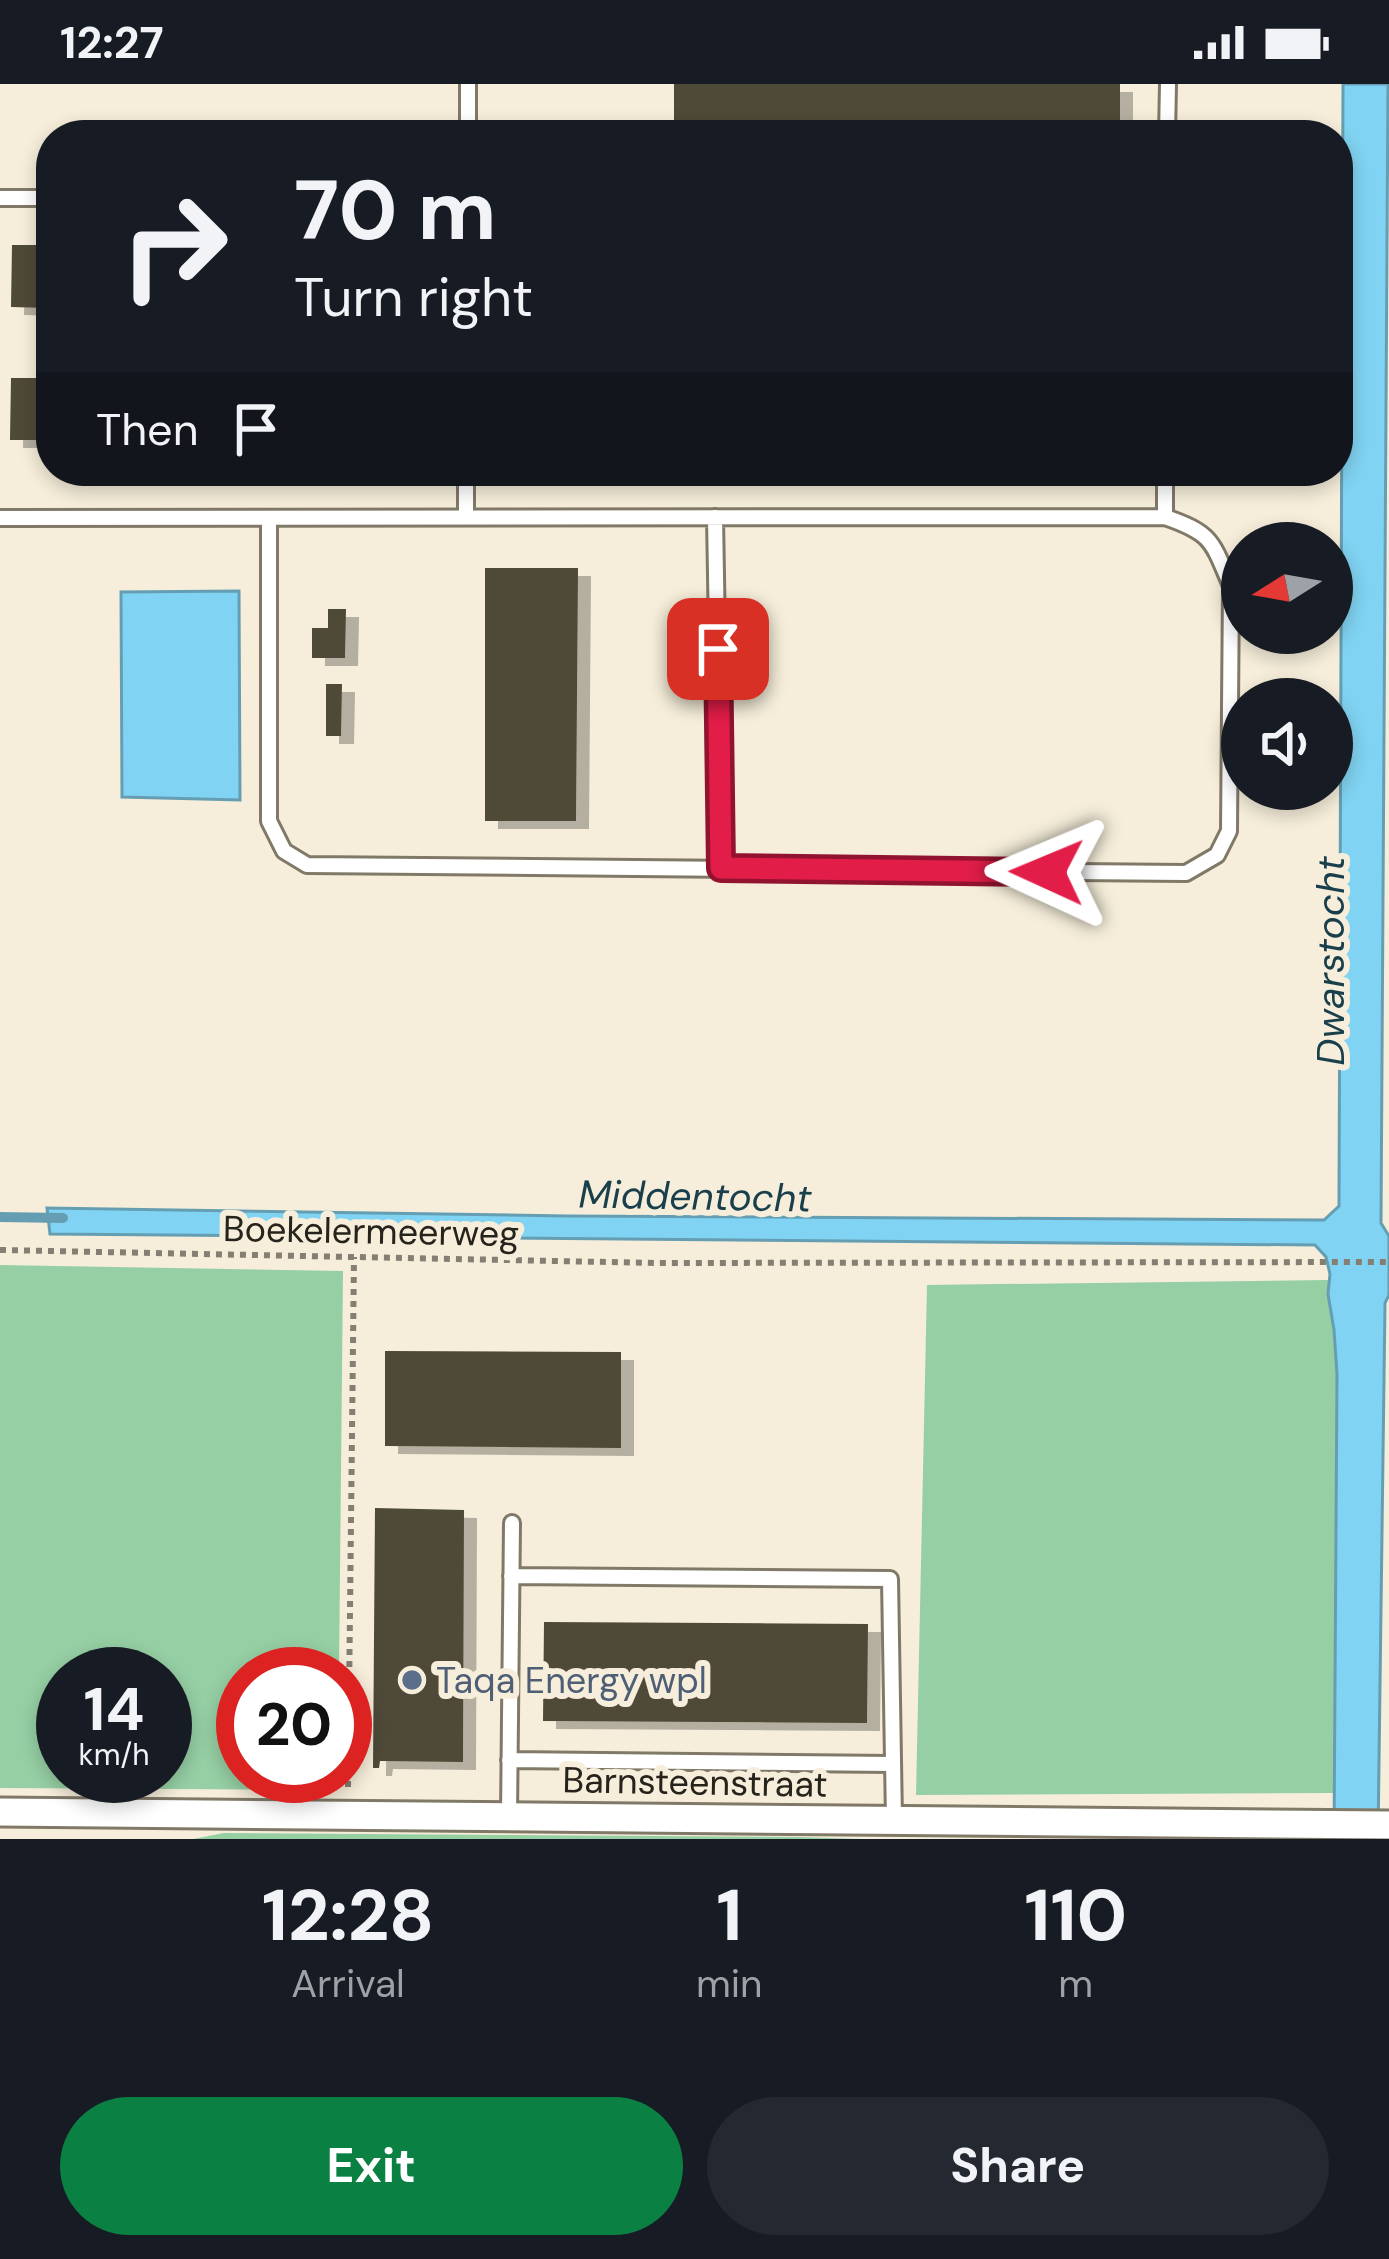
<!DOCTYPE html>
<style>
body{margin:0;font-family:"DM Sans",sans-serif;background:#242831;color:#f1f3f6;height:100vh;display:flex;flex-direction:column;font-size:45px;white-space:nowrap}
*{box-sizing:border-box;margin:0}
p{font-size:39px;color:#9ea1a6}
.icon{flex:none;width:66px;height:66px;fill:none;stroke:currentColor;stroke-width:2;stroke-linecap:round;stroke-linejoin:round}
.map{position:relative;height:1755px;overflow:hidden}
.drawer{display:flex;flex-direction:column;background:#171b24;flex:1}
.drawer>*{flex:none}
.banner{position:absolute;left:36px;top:36px;width:1317px;height:366px;border-radius:48px;box-shadow:0 6px 18px #0003;background:#171b24;color:#f1f3f6;overflow:hidden}
.needle{width:78px;rotate:259deg}
.controls{position:absolute;left:1221px;top:438px;display:grid;gap:24px}
.controls a{display:grid;place-items:center;width:132px;height:132px;border-radius:50%;background:#171b24;box-shadow:0 6px 18px #0003;font-size:60px}
.speed{position:absolute;left:36px;top:1563px;display:flex;gap:24px;font-size:60px;font-weight:700;text-align:center}
.speed>*{display:grid;place-content:center;width:156px;height:156px;border-radius:50%;background:#171b24;box-shadow:0 6px 18px #0003;line-height:1}
.speed small{font-size:30px;font-weight:400}
.speed .limit{border:18px solid #d22;background:#fff;color:#111}
.pin{position:absolute;display:grid;place-items:center;width:102px;height:102px;color:#fff;margin:-51px;border-radius:24px;box-shadow:0 6px 18px #0006}
.me{position:absolute;width:132px;margin:-66px;rotate:271deg;stroke-linejoin:round;filter:drop-shadow(0 0 9px #0008)}
.turn{display:flex;align-items:center;gap:42px;height:252px;padding:0 60px;font-size:54px}
.turn .icon{width:156px;height:156px;stroke-width:2.5}
.turn b{display:block;font-size:84px;line-height:102px}
.then{display:flex;align-items:center;height:114px;padding:0 60px;background:#0003;gap:24px;font-size:45px}
.eta{display:flex;justify-content:space-evenly;align-items:center;height:204px;text-align:center}
.eta b{font-size:72px;font-weight:700;line-height:84px}
.action{display:flex;gap:24px;margin-top:auto;padding:24px 60px}
.action a{flex:1;height:138px;border-radius:72px;background:#0b8043;color:#fff;font-size:48px;font-weight:700;line-height:138px;text-align:center}
.action a+a{background:#242831;color:#f1f3f6}
.status{display:flex;justify-content:space-between;align-items:center;height:84px;padding:0 60px;background:#171b24;direction:ltr}
.status svg{height:33px;fill:currentColor}
.map>svg:first-child{display:block}
</style>
<div class="status"><b>12:27</b><svg viewBox="0 0 49 12"><path d="M0 12V9h3v3zM5 12V6h3v6zM10 12V3h3v9zM15 12V0h3v12zM26 1h20v11H26zM47 4h2v5h-2z"/></svg></div>
<div class="map">
<svg width="1389" height="1755" viewBox="0 0 1389 1755">
<defs>
<filter id="shadow"><feDropShadow dx="13" dy="8" stdDeviation="0" flood-color="#0004"/></filter>
</defs>
<rect width="100%" height="100%" fill="#f6eeda"/>
<!-- green -->
<path fill="#96cfa4" fill-rule="evenodd" d="M0,1181L343,1187L339,1590H243V1692H338L337,1706L0,1704ZM63,1590H165V1692H63Z
M1328,1196L1337,1290L1335,1709L916,1711L927,1201Z
M224,1749L800,1753L862,1755H193Z"/>
<!-- water -->
<path fill="#80d3f2" stroke="#659eb2" stroke-width="3" d="M1343,0H1388L1381,1139L1389,1152V1211L1385,1219L1378,1755H1334L1337,1290L1334,1246L1328,1210L1330,1190L1326,1173L1315,1161L50,1150L47,1124L568,1132L1324,1136L1339,1122Z
M239,507L240,716L122,713L121,508Z"/>
<g fill="none" stroke-linecap="round" stroke-linejoin="round">
<!-- stream -->
<path stroke="#659eb2" stroke-width="10" d="M0,1133L63,1134"/>
</g>
<!-- building -->
<path fill="#4f4937" filter="url(#shadow)" d="M674,0H1120V51H674Z
M12,161H47L46,224L11,223Z
M11,294H46L45,356H10Z
M485,484H578L576,737H485Z
M328,525H346L345,574H312V544H328Z
M326,600H342L341,652H326Z
M385,1267L621,1268V1364L385,1362Z
M375,1424L464,1426L463,1678L380,1677L379,1684H373Z
M544,1538L868,1540L867,1639L543,1637Z"/>
<g fill="none" stroke-linecap="round" stroke-linejoin="round">
<defs>
<path id="service" d="M468,51V0
M1167,51L1168,0
M0,114H51
M466,433V387
M715,433L721,784
M1165,433V387
M0,434L1165,433C1212,449 1212,457 1231,502L1229,747L1217,771L1186,789L307,781L284,767L269,737V434
M511,1492L890,1495L894,1736
M509,1676L893,1680
M509,1732L512,1439"/>
<path id="minor" d="M0,1728L1389,1741"/>
</defs>
<!-- service casing -->
<use href="#service" stroke="#807967" stroke-width="20"/>
<!-- minor casing -->
<use href="#minor" stroke="#807967" stroke-width="33"/>
<!-- path -->
<path stroke="#847f72" stroke-width="6" stroke-dasharray="6 6" stroke-linecap="butt" d="M0,1166L657,1179L1389,1178
M348,1703L354,1173"/>
<!-- service -->
<use href="#service" stroke="#fff" stroke-width="14"/>
<!-- minor -->
<use href="#minor" stroke="#fff" stroke-width="27"/>
</g>
<g fill="none" stroke-linecap="round" stroke-linejoin="round">
<defs>
<path id="route" d="M718,565L721,784L1047,788"/>
</defs>
<!-- route casing -->
<use href="#route" stroke="#92132f" stroke-width="30"/>
<!-- route -->
<use href="#route" stroke="#e11d48" stroke-width="21"/>
</g>
<!-- markers -->
<circle fill="#5c6f8a" stroke="#f6eeda" stroke-width="4.5" cx="412" cy="1596" r="12"/>
<g text-anchor="middle" dominant-baseline="central" stroke-width="12" stroke-linejoin="round" paint-order="stroke">
<!-- street labels -->
<g font-size="36" fill="#26231c" stroke="#f6eeda">
<text transform="translate(371 1147) rotate(1)">Boekelermeerweg</text>
<text transform="translate(695 1698) rotate(1)">Barnsteenstraat</text>
</g>
<!-- service labels -->
<g font-size="36" fill="#4e5e75" stroke="#f6eeda" text-anchor="start">
<text x="436" y="1596">Taqa Energy wpl</text>
</g>
<!-- water labels -->
<g font-size="39" font-style="italic" fill="#193f4c" stroke="#f6eeda">
<text transform="translate(1330 877) rotate(-90)">Dwarstocht</text>
<text transform="translate(695 1112) rotate(1)">Middentocht</text>
</g>
</g>
</svg>
<div class="controls">
<a><svg class="needle" viewBox="-14 -14 28 28"><path d="M0-13l5 13h-10z" fill="#e53935"/><path d="M0 13l5-13h-10z" fill="#9ea1a6"/></svg></a>
<a><svg class="icon" aria-label="sound" viewBox="0 0 24 24"><path d="M4 9h4l5-4v14l-5-4H4zM17 9q2 3 0 6"/></svg></a>
</div>
<div class="speed"><div>14<small>km/h</small></div><div class="limit">20</div></div>
<div class="pin" style="left:718px;top:565px;background:#d93025"><svg class="icon" aria-label="arrive" viewBox="0 0 24 24"><path d="M6 21V4h12l-3 4 3 4H6"/></svg></div>
<svg class="me" style="left:1047px;top:788px" viewBox="-20 -20 40 40"><path d="M0-17L14 15 0 8-14 15z" fill="#e11d48" stroke="#fff" stroke-width="4"/></svg>
<div class="banner">
<div class="turn"><svg class="icon" aria-label="right" viewBox="0 0 24 24"><path d="M7 20v-9h11M14 6l5 5-5 5"/></svg><div><b>70 m</b>Turn right</div></div>
<div class="then">Then<svg class="icon" aria-label="arrive" viewBox="0 0 24 24"><path d="M6 21V4h12l-3 4 3 4H6"/></svg></div>
</div>
</div>
<section class="drawer">
<div class="eta">
<div><b>12:28</b><p>Arrival</p></div>
<div><b>1</b><p>min</p></div>
<div><b>110</b><p>m</p></div>
</div>
<div class="action"><a>Exit</a><a>Share</a></div>
</section>
